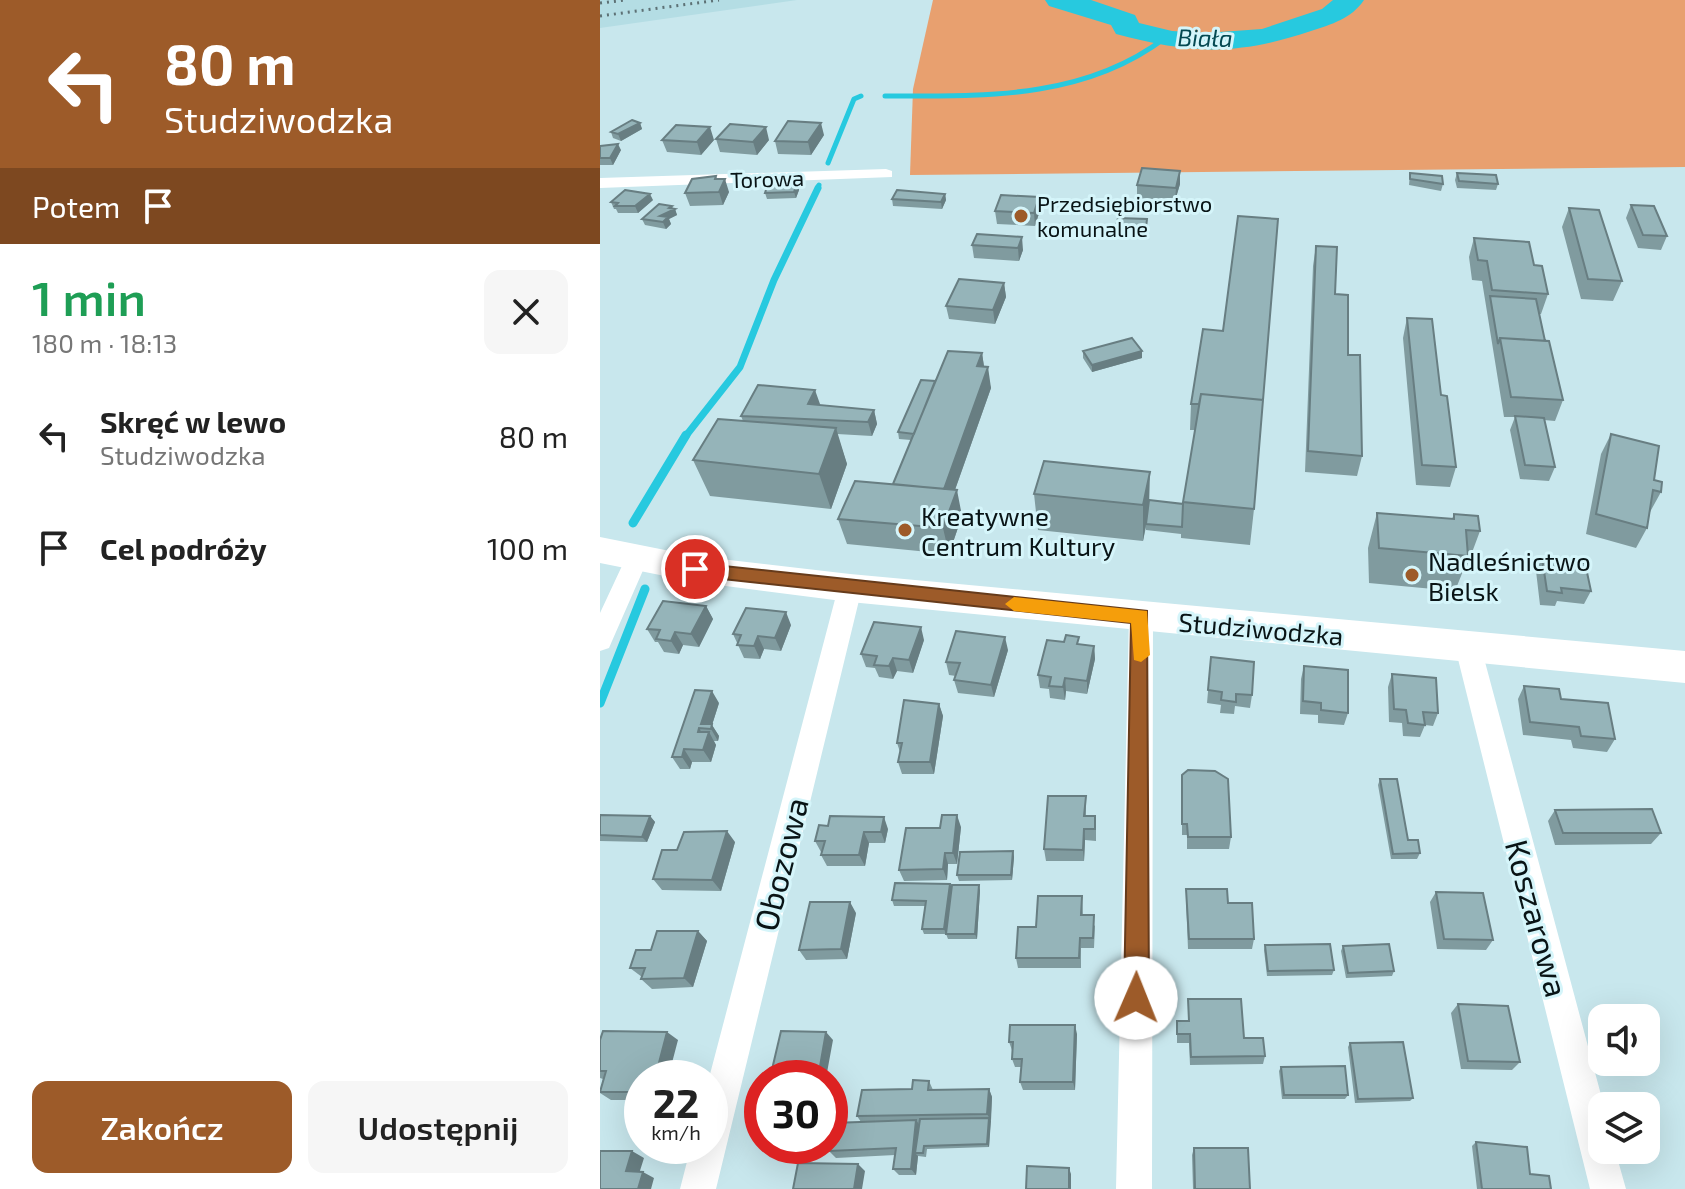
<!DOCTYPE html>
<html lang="pl">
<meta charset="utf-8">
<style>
body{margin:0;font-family:"Exo 2",sans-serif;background:#f6f6f6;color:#222;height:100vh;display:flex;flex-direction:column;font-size:30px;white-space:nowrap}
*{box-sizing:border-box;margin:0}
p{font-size:26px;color:#767676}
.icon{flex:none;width:44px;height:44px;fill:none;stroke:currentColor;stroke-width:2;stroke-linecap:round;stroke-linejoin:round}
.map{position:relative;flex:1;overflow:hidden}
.sheet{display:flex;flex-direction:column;background:#fff;width:600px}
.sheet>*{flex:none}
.hud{background:#9d5b29;color:#fff;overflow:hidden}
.tools{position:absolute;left:988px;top:1004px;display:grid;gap:16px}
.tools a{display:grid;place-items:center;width:72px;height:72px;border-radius:16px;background:#fff;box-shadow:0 8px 32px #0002;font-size:40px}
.speed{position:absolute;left:24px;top:1060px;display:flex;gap:16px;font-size:40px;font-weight:700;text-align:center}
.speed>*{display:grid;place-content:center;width:104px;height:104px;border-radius:50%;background:#fff;box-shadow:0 8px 32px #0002;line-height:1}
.speed small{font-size:20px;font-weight:400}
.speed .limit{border:12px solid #d22;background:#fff;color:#111}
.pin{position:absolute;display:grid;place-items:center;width:68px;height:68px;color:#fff;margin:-34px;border:4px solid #fff;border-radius:50%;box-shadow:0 2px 8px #0007}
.me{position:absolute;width:88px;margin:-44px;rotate:1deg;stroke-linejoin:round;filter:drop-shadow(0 0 6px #0008)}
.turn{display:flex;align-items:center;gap:28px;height:168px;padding:0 32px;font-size:36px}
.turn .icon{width:104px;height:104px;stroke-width:2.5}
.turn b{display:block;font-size:56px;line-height:68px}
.then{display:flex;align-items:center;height:76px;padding:0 32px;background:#0003;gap:16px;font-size:30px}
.round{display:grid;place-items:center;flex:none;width:84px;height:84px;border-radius:16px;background:#f6f6f6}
.overview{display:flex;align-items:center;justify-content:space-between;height:136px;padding:0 32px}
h1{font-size:48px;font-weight:600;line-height:60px;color:#1e9e55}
.primary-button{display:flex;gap:16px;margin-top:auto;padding:16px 32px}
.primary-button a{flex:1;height:92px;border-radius:16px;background:#9d5b29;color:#fff;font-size:32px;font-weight:600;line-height:92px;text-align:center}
.primary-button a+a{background:#f6f6f6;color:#222}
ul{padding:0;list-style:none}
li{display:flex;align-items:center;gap:24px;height:112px;padding:0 32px}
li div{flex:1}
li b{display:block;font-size:30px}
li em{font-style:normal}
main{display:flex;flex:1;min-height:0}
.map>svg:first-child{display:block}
</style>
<main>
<section class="sheet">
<div class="hud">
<div class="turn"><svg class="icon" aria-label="left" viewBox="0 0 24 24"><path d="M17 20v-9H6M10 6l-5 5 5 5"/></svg><div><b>80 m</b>Studziwodzka</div></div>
<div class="then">Potem<svg class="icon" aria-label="arrive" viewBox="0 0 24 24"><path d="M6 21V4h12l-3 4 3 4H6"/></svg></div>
</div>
<div class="overview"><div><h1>1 min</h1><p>180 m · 18:13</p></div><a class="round"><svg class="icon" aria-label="close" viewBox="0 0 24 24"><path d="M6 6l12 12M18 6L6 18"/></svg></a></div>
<ul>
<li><svg class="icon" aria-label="left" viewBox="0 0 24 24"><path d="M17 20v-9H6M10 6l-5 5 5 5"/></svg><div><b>Skręć w lewo</b><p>Studziwodzka</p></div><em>80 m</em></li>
<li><svg class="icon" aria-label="arrive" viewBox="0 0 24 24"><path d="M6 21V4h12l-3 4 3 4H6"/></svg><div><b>Cel podróży</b></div><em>100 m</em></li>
</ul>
<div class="primary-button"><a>Zakończ</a><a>Udostępnij</a></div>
</section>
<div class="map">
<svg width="1085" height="1189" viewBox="0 0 1085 1189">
<rect width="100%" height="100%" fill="#c8e7ed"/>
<!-- built -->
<path fill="#b4dde4" d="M0,0H197L0,28Z"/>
<!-- green -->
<path fill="#e8a06f" d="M333,0H1085V167L310,175L313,89Z"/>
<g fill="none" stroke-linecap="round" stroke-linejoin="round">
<!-- stream-far2 -->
<path stroke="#27c9df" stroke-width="5" d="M285,96C383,96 483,100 565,38
M228,163L254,99L261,96
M217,190L219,185"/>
<!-- stream-far1 -->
<path stroke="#27c9df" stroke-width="7" d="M85,437L140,367L174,280L218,188"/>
<!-- stream -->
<path stroke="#27c9df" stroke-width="9" d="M33,523L86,435
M0,703L45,589"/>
<!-- river -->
<path fill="#27c9df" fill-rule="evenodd" d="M445,0H491L535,15L539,23L572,31L606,33L662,29L722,9L733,0H764C751,19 732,24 711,31C637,56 591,54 516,34L511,25L449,6Z"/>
<!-- street -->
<path fill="#fff" fill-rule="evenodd" d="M286,169L292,171V177L0,188V178Z
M36,550L44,553L48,559L12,641L9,648L0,651V613L28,553Z
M250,579L258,582L262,588L116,1189H80L91,1146H110L109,1078L238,588L242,582Z
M541,607L550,610L553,617L552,1189H516L529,617L532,610Z
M868,637L877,640L881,647L1004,1106L1002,1150H1015L1026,1189H990L855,647L859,640Z"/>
<!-- secondary -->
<path fill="#fff" fill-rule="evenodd" d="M0,537L95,556L250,574L1085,651V683L250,602L95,582L0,563Z"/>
<!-- rail -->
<path stroke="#5d7175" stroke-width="3" stroke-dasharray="2 5" stroke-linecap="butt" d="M0,3L26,0
M0,16L119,0"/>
</g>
<!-- wall -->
<path fill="#809b9f" d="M40,123L42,129L21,141L13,138L11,132Z
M224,135L211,155L178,154L175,141Z
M116,139L169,140L157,155L120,152Z
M62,140H114L101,155L67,152Z
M0,146L21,150L13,165H0Z
M580,171V184L575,201L537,198V185Z
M810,173L843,184L841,191L809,185Z
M857,173L898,184L896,190L857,188L855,180Z
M117,179L129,192L123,205L90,206L85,193Z
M197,183L199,190L196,198L167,199L165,193Z
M345,194L346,200L342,209L293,206L292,199Z
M53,200L38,213H18L16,209H14L11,202Z
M1031,205L1067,236L1061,250L1038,248L1026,218Z
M73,208L75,209L77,215L69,219L71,224L66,229L45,225L42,219Z
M969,208L1022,281L1013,301L981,299L962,227Z
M440,210L435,226L397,224L395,211Z
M516,226H547L546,235L516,233Z
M377,234L423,250L419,261L374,258L372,245Z
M874,238L934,265L948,294L941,314H939L945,341L963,400L955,421L944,420L955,467L949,481L920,479L910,430L915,417H904L882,281L872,280L869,257Z
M716,246L735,294L748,355L762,456L757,476L705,472L713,266Z
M404,283L406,297L395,324L349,319L346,306Z
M807,318L841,395L856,467L850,487L816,485L803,338Z
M603,329L654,509L650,545L581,538V534L546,530V527L543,541L438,530L434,494L583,504L595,430H590L591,404Z
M483,351L542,358L492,372L483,358Z
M382,353L384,367L391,388L355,490L362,516L349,554L247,544L238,519L293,484L311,440L299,439L298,432L335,381Z
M220,404L219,405L274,410L277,424L272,436L237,434L247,464L231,509L110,496L93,460L143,421L141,416Z
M1011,434L1054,480L1061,492L1050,512L1047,528L1036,548L986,534L1001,454Z
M777,513L852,519L854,514L880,531L867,566H865L855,591L769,583L768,548Z
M942,558L991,591L984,604L957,601L955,606L940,605L936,571Z
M106,606L113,619L99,647L83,645L79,654L64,652L58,642H55L47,629Z
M191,625L181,651L164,649L160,659L144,658L133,634Z
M324,640L313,673L297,671L293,679L279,677L275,668L266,667L261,654Z
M479,644L494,646L495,659L487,694L466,691L465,700L450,698L449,689L440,688L438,675Z
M408,650L394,697L358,693L354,680L356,676L349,675L346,662Z
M611,657L652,695L650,708L635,706L634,714L620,713L621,705L607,703Z
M704,666L748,713L744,725L718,723V715L700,714L701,679Z
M792,674L838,713L833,726L825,725L820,737L803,736L802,723L789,722L788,687Z
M924,686L961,699L1015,739L1007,752L973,748L971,740L923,735L918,699Z
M119,703L112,725L119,736L118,741H114L116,745L111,762H92L90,769H80L72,757Z
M339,704L343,716L334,774H302L298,762L300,752L297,743Z
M582,775L631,837L629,849H587V835H582Z
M780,779L808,840L820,853L817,859H791L778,785Z
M486,796V816L496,828V841L485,840L484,861H446L444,849Z
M955,810L1061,833L1051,844L955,845L948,821Z
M0,815L50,816L55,822L47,842L0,841Z
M219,825L288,829L285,843H269L265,866H227L221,855V852L215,841Z
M361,827L357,864H348L347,880L304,881L299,870L340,828Z
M135,842L121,891L62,890L53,879L77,850Z
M413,851L414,857L412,880L359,881L357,875Z
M350,884L351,887L380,890L377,939H348L346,934L348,919L346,934H324L322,929L326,906H294L292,900Z
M586,889L628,903L654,939L652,949H588L586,900Z
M836,892L893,940L886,950L837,949L830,902Z
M482,896L483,915L495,926L494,948H481V968H418L416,958L436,927Z
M256,913L247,959L206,960L199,950Z
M98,931L107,941L93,987L52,989L41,979L42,977L30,968L51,950Z
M665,945L734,970L732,975L667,976L664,950Z
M743,946L794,971L792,976L746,978L741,951Z
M588,999L644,1038L665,1056L663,1064L590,1065L589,1043H577V1021H588Z
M858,1004L920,1062L912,1070L861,1069L851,1013Z
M477,1034L475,1090H423L420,1082L421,1067H415L412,1059V1050L409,1042Z
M0,1040H78L42,1078V1100H11L0,1093L3,1079L0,1078Z
M750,1043L813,1098L810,1101L755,1103L748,1047Z
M681,1067L748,1095L745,1099H682L679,1071Z
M329,1081L333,1090L389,1089L392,1097L389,1147L327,1149L326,1157L318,1156L316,1175H299L293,1169L295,1155L236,1158L229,1151L261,1122L257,1116Z
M876,1142L930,1174L951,1189H877L872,1146Z
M594,1148L650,1189H593L592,1155Z"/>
<!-- shaded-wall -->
<path fill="#687e82" d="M40,123L42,129L21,141L18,134Z
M221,123L224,135L211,155L208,142Z
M110,127L114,140L101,155L97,142Z
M166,127L169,140L157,155L153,142Z
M18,144L21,150L13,165L10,158Z
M580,171V184L575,201L576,188Z
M116,176L120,189L125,179L129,192L123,205L115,179Z
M197,183L199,190L196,198L194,192Z
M50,194L53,200L38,213L35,206Z
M345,194L346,200L342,209L341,202Z
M439,197L440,210L435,226L434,213Z
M72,206L73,209H75L77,215L69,219L71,224L66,229L60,216Z
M422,237L423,250L419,261L418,248Z
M404,283L406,297L395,324L393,310Z
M542,351V358L492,372V365Z
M382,353L385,373L377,366Z
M388,367L391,388L346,515L342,495Z
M215,390L220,404L212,418L208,404Z
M274,410L277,424L272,436L268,422Z
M236,428L247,464L231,509L219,474Z
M550,472L549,507L543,541V505Z
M357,490L362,516L349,554L343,528Z
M106,606L113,619L99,647L91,634Z
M186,612L191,625L181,651L175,638Z
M321,627L324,640L313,673L309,660Z
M75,632L83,645L79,654L71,641Z
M158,636L164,649L160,659L154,646Z
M405,637L408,650L394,697L391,685Z
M494,646L495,659L487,694V681Z
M293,658L297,671L293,679L289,666Z
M465,678L466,691L465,700L463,687Z
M112,691L119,703L112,725L119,736L118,741L111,729L101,724Z
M339,704L343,716L334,774L330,762Z
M99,728L106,740L109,732L116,745L111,762L103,750L98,732Z
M84,749L92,762L90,769L82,757Z
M357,815L361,827L357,864L353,853Z
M50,816L55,822L47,842L42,837Z
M284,817L288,829L285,843L281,832Z
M484,829L485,840L484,861L483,850Z
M127,831L135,842L121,891L112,880Z
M264,832L269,843L265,866L259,855Z
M413,851L414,857L412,880L411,875Z
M345,853L348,864L347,880L343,869Z
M350,884L352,889L346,934L344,929Z
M379,885L380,890L377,939L375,934Z
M250,902L256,913L247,959L241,949Z
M98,931L107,941L93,987L84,978Z
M475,1025L477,1034L475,1090L473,1082Z
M67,1032L78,1040L68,1078H55Z
M226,1032L233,1040L226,1078H218Z
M389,1089L392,1097L391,1121L387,1114Z
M389,1118L391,1121L389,1147L387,1144Z
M316,1120L321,1127L315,1153L318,1156L316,1175L311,1169Z
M32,1151L44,1158L38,1177L26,1171Z
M258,1164L265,1171L262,1189H254Z
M469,1168L471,1174V1189H469Z
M43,1172L54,1178L51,1189H38Z"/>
<!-- building -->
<path fill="#95b4b9" stroke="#687e82" stroke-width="2" d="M32,120L40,123L18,134L11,132Z
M188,121L221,123L208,142L175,141Z
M130,124L166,127L153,142L116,139Z
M76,125L110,127L97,142L62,140Z
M18,144L10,158H0V146Z
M542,168L580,171L576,188L537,185Z
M810,173L842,176L843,184L810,179Z
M857,173L896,175L898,184L859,181Z
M116,176L115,179H125L119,192L85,193L92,179Z
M197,183L194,192L165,193L168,184Z
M25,190L50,194L35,206H15L18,203L11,202Z
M297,190L345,194L341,202L292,199Z
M401,195L439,197L434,213L395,211Z
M59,204L72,206L69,208L75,209L60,216L68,217L63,222L42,219Z
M1031,205L1054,206L1067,236L1043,235Z
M969,208L999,210L1022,281L988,279Z
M638,216L678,219L663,400L601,394L599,404H591L603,329L623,331Z
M518,218L547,219L546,228L516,226Z
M377,234L422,237L418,248L372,245Z
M874,238L929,242L934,265L942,266L948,294L892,290L887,261L878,260Z
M716,246L737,247L735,294L748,295V355H760L762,456L708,451Z
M359,279L404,283L393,310L346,306Z
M890,296L936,299L945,341L900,338L898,344Z
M807,318L832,319L841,395L847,396L856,467L822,465Z
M532,338L542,351L492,365L483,351Z
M900,338L949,341L963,400L911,397Z
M348,351L382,353L377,366L388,367L344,489L293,484Z
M321,380L335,381L314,434L298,432Z
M158,385L215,390L208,404L274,410L268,422L141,416Z
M601,394L663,400L654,509L583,502Z
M915,416L944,418L955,467L925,465Z
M118,419L236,428L219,474L93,460Z
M1011,434L1059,446L1054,480L1062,482L1061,492L1053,490L1047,528L996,514Z
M444,461L550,472L543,505L434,494Z
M255,481L357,490L343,528L238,519Z
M549,500L583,504L582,527L546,524Z
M777,513L854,519V514L878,516L880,531L866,530L868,556L779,548Z
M942,558L985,563L991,591L961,588L962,593L947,591Z
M63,601L106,606L91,634L75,632L71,641L56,639L60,630L47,629Z
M146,608L186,612L175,638L158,636L154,646L137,645L141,635L133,634Z
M274,622L321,627L309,660L293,658L289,666L274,665L277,656L261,654Z
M356,631L405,637L391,685L354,680L360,663L346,662Z
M466,635L479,637L477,644L494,646L487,681L465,678L463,687L449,686L451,677L438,675L447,640L464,642Z
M611,657L654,662L652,695L636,694V702L621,700L622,692L608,690Z
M704,666L748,670V713L721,710V703L703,701Z
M792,674L836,678L838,713L823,712L825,725L808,723L806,710L794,709Z
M924,686L959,689L961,699L1008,703L1015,739L981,736L979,727L930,722Z
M95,690L112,691L101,724H112L111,729L99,728L98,732H109L103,750L84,749L82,757H72Z
M304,700L339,704L330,762H298L302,743H297Z
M588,770L615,771L628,779L631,837H588L587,824H582V775Z
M780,779H797L808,840H818L820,853L793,854Z
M448,796H486L484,816H495V829H484L483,850L444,849Z
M1052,809L1061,833H963L955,810Z
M0,815L50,816L42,837L0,835Z
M342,815H357L353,853H345L343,869L299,870L306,828H340Z
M230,816L284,817L281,832H264L259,855H221L225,841H215L219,825L228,826Z
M127,831L112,880L53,879L62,850H77L84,832Z
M413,851L411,875H357L360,852Z
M295,883L350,884L344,929H322L326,901L292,900Z
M352,885H379L375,934H346Z
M586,889H627L628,903H652L654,939H589Z
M836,892L883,893L893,940L844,939Z
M438,896H482L481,915H494L493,938H480L479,958H416L418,927H436Z
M210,902H250L241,949L199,950Z
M57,931H98L84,978L41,979L45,968H30L36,950H51Z
M730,944L734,970L668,971L665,945Z
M789,944L794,971L748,973L743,946Z
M588,999H641L644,1038H663L665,1056L591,1057L590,1034H577V1021H589Z
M858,1004L908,1006L920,1062L868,1061Z
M410,1025H475L473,1082H420L422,1059H412L413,1042H409Z
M3,1031L67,1032L55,1078H42V1092H0L6,1071H0V1040Z
M181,1031L226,1032L218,1078H170Z
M803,1042L813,1098L758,1099L750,1043Z
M745,1066L748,1095H684L681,1067Z
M313,1080L329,1081L328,1090L389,1089L387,1114L257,1116L262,1090L312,1089Z
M389,1118L387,1144L324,1146L323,1153H315L320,1119Z
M316,1120L311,1169H293L296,1148L229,1151L232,1123Z
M876,1142L927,1147L930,1174L949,1176L951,1189H882Z
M594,1148H648L650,1189H595Z
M0,1151H32L26,1171L43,1172L38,1189H0Z
M198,1163L258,1164L254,1189H193Z
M427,1166L469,1168V1189H426Z"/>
<!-- route -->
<path fill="#9d5b29" stroke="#663b1b" stroke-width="2" d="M95,563L547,611L549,998L545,1006L536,1010L528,1006L524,998L531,623L95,576L86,569Z"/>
<!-- slow -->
<path fill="#f59e0b" d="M414,597L547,611L550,655L541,662L534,660L531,623L414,611L405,604Z"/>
<!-- markers -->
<g fill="#9d5b29" stroke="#d5f5fa" stroke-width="3">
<circle cx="421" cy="216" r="8"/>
<circle cx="305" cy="530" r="8"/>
<circle cx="812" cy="575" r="8"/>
</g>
<g text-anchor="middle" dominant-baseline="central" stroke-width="6" stroke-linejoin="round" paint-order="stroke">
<!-- far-street labels -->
<g font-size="22" fill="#091416" stroke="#d5f5fa">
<text transform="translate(167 178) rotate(-2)">Torowa</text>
</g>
<!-- far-poi labels -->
<g font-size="22" fill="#091416" stroke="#d5f5fa" text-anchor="start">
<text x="437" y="203">Przedsiębiorstwo<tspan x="437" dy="25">komunalne</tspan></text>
</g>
<!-- far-water labels -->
<g font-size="24" font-style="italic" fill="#044952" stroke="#d5f5fa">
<text transform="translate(605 37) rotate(1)">Biała</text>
</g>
<!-- poi labels -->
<g font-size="26" fill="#091416" stroke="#d5f5fa" text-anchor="start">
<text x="321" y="515">Kreatywne<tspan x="321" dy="30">Centrum Kultury</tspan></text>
<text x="828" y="560">Nadleśnictwo<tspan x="828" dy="30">Bielsk</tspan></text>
</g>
<!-- street labels -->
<g font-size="26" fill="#091416" stroke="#d5f5fa">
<text transform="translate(661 628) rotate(5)">Studziwodzka</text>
</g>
<!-- near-street labels -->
<g font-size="32" fill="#091416" stroke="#d5f5fa">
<text transform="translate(180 864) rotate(-76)">Obozowa</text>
<text transform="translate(938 918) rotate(75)">Koszarowa</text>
</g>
</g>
</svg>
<div class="tools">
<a><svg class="icon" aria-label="sound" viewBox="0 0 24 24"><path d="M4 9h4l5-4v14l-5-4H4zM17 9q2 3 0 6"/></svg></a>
<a><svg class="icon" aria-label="layers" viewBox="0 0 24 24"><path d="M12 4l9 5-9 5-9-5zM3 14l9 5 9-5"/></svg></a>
</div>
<div class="speed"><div>22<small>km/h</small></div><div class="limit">30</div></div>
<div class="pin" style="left:95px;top:569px;background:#d93025"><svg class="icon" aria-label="arrive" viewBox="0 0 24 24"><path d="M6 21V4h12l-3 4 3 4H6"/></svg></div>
<svg class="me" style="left:536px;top:998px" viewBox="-20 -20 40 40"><circle r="19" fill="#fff"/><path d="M0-13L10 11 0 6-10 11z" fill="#9d5b29"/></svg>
</div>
</main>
